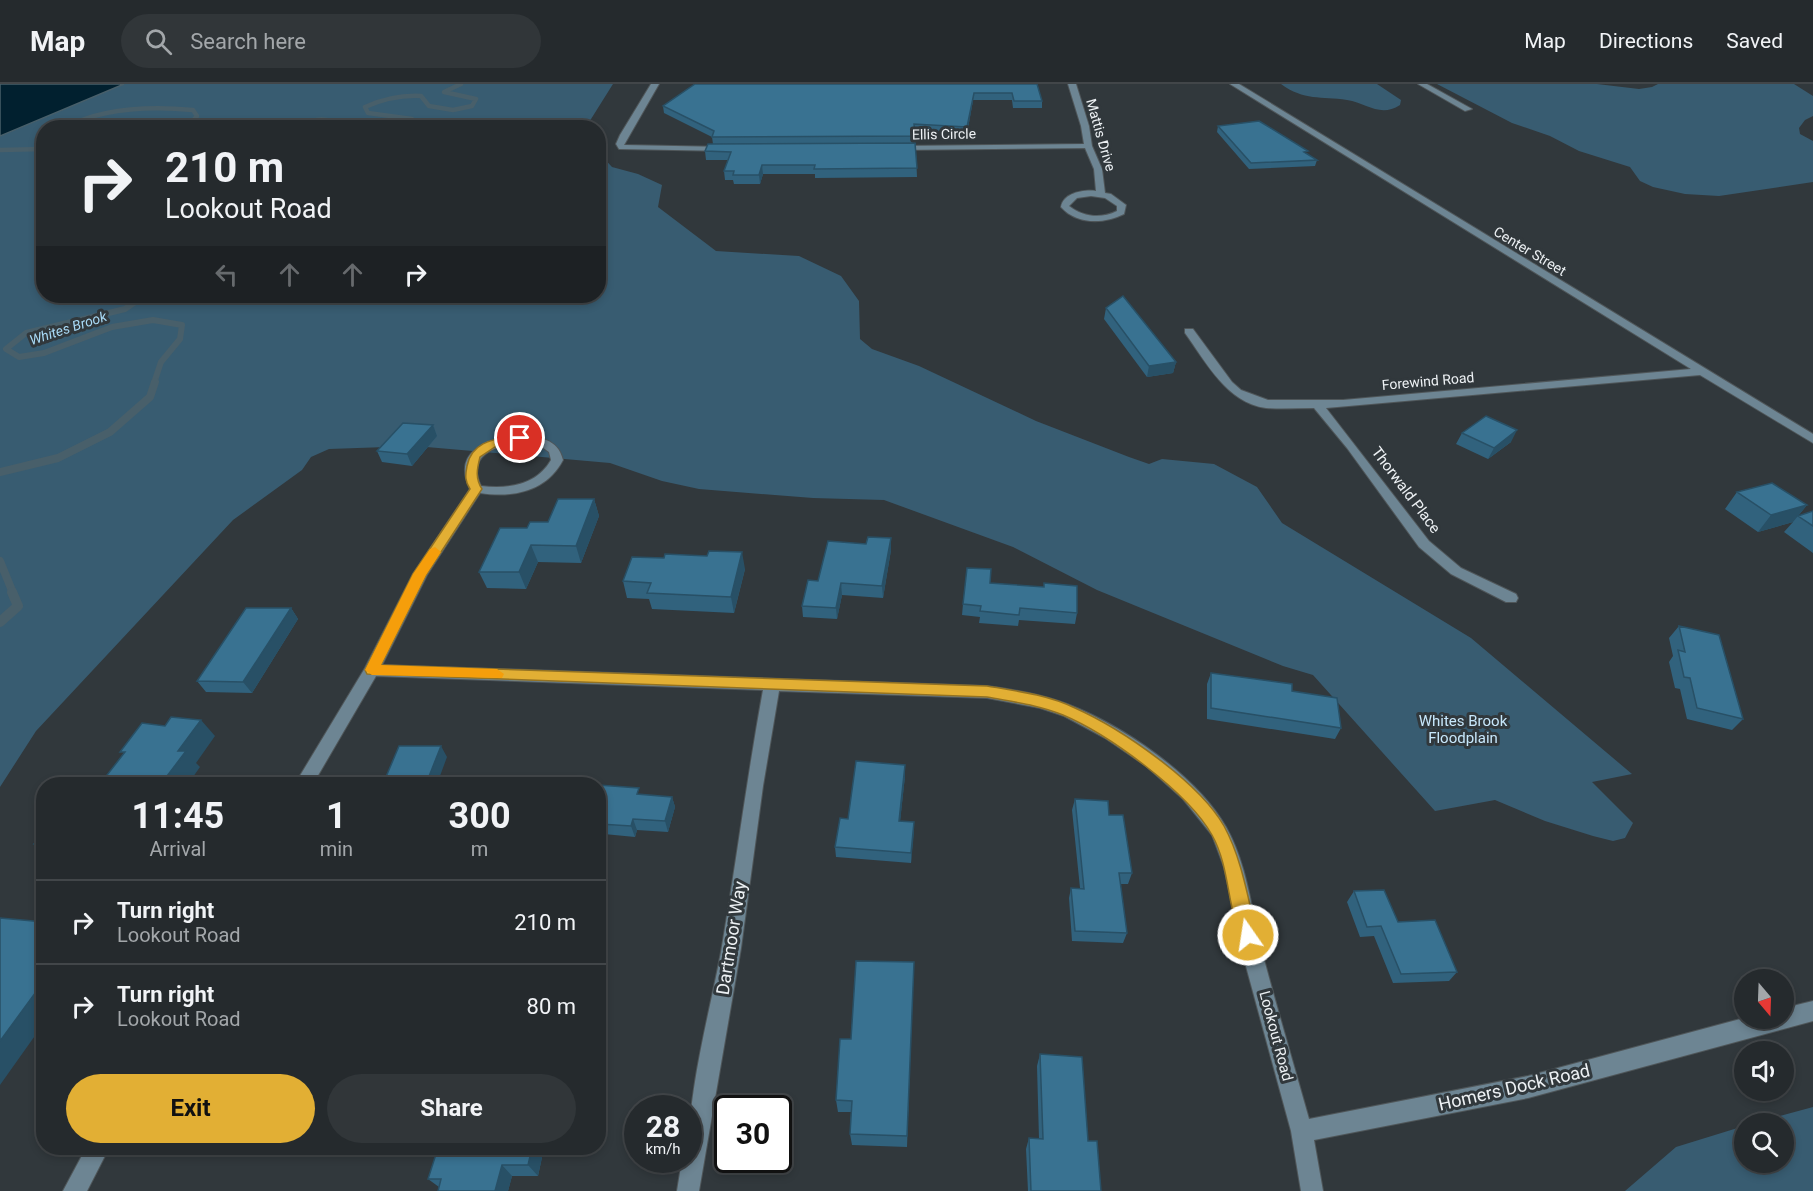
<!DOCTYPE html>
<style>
body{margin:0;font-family:Roboto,sans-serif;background:#313639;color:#f1f3f6;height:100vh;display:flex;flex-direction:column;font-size:22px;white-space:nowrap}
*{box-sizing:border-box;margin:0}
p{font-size:20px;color:#a3a7aa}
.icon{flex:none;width:33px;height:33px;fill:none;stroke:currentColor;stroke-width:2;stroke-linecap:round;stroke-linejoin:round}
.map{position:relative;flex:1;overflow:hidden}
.panel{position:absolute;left:36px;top:693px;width:570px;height:378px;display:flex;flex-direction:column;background:#252a2d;border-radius:24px;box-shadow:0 3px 9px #0003,0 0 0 2px #424649}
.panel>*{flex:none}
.hud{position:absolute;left:36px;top:36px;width:570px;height:183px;border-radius:24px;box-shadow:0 3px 9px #0003,0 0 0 2px #424649;background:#252a2d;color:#f1f3f6;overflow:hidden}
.needle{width:39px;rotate:161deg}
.tools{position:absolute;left:1734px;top:885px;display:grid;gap:12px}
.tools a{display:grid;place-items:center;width:60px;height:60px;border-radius:50%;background:#252a2d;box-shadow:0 3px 9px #0003,0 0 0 2px #424649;font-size:30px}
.speed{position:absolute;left:624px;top:1011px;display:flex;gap:12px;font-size:30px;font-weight:700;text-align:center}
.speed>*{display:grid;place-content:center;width:78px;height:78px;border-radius:50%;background:#252a2d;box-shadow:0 3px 9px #0003,0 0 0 2px #424649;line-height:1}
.speed small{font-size:15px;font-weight:400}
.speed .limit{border:3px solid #111;border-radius:9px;background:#fff;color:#111}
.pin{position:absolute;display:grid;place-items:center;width:51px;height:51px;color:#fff;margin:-26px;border:3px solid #fff;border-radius:50%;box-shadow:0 2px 6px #0007}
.me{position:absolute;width:66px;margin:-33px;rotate:347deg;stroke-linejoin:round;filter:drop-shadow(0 0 4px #0008)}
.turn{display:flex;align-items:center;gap:21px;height:126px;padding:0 30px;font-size:27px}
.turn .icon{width:78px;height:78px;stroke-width:2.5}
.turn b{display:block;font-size:42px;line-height:51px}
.lanes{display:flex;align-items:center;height:57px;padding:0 30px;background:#0003;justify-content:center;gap:30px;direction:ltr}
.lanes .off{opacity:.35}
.eta{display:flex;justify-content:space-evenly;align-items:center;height:102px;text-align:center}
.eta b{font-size:36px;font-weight:700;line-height:42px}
.cta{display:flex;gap:12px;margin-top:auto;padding:12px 30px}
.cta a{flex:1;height:69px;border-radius:36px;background:#e2af34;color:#111;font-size:24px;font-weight:700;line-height:69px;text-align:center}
.cta a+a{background:#313639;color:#f1f3f6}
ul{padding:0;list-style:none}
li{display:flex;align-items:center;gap:18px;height:84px;padding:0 30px;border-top:2px solid #424649}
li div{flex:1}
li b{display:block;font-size:22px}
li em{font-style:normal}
header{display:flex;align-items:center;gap:36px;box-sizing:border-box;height:84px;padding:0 30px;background:#252a2d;border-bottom:2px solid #424649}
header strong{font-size:28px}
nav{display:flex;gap:33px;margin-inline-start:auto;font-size:21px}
.search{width:420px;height:54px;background:#313639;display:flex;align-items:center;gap:15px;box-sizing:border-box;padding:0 21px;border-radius:33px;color:#a3a7aa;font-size:22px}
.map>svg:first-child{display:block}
</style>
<header>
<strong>Map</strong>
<div class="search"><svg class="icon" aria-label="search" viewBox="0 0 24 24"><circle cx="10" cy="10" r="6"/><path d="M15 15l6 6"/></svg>Search here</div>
<nav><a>Map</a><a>Directions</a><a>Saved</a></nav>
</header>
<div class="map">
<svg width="1813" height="1107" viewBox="0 0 1813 1107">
<rect width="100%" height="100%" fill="#31383c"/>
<!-- green -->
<path fill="#385c71" d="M120,0H613L586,43L44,44V212H598L599,69L612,83L638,90L662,101L658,123L716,167L799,172L841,192L859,217L860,255L872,265L919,282L1036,337L1129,373L1149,380L1162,375L1214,380L1257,403L1282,439L1471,554L1632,690L1592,698L1633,739L1625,754L1613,757L1593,752L1545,737L1495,716L1435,727L1313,591L1283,582L1097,506L1013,463L884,416L813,414L699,405L662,397L610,379L415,362L329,365L311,373L302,386L233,436L36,647L0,703V50Z
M1281,0H1377L1401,16L1400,21C1380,34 1367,19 1347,16C1321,12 1304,17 1281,0Z
M1437,0H1597L1639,5L1652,3L1658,0H1794L1813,12V32L1805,36L1799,44L1800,50L1813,57V98L1719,112L1685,110L1653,103L1640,97L1630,83L1579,67L1550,52L1512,39Z
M1813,1023V1107H1625L1676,1063L1744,1042V1078H1784V1040L1754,1039Z"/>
<!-- water -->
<path fill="#01202f" stroke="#485f6a" stroke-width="1.5" d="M0,0H124L0,52Z"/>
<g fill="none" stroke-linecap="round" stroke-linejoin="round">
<!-- stream-far3 -->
<path stroke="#485f6a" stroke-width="4.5" d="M64,44C103,23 150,22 193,26L197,32L192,38H237L235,44
M268,44L307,37
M301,44C315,32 330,34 344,44
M405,44L410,42L412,35L368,29L365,23C383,15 401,11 421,12L429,22L453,26L472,22L476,15L444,8L461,0
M0,66L44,65"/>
<!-- stream-far2 -->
<path stroke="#485f6a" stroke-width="6" d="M144,212L125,225L26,249L6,265L19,273L44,269L112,243L153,236L182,241L180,255L161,278L154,299"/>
<!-- stream-far1 -->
<path stroke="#485f6a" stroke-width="8" d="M0,388L58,374L110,348L150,313L155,298
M0,477L13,509"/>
<!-- stream -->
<path stroke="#485f6a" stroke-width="10" d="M0,538L18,522L12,508"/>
<defs>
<path id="minor" d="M651,0H659L624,61L726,63H729V67L619,65L616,60L620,51Z
M1068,0H1076L1089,42L1092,62L1102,85L1105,109L1111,110L1126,121L1124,130C1104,140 1077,141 1061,123C1063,109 1084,105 1096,107L1094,85L1085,64L897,66L893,64L897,62L1084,60L1081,42ZM1091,112L1105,114L1117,122V127C1101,135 1083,133 1069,122L1077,114Z
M1230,0H1239L1813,350V359L1700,291L1326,324L1429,457L1461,484L1516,510L1518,514L1516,518H1506L1451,490L1419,463L1347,364L1314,324C1298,324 1282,325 1266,324C1227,319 1206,278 1185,249V245H1193L1232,298L1241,306L1268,316H1343L1691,285Z
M1418,0H1427L1472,25L1465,27Z
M520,350C539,354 558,354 563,376C546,408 513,414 480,409L427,491L382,581L987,602C1014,606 1041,610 1067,620C1122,641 1196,691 1226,743C1247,780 1251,824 1261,864C1276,921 1293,978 1309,1035L1528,992L1744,934H1784V924L1813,917V937L1528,1014L1314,1056L1323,1107H1301L1291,1047L1244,875L1224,783L1212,751L1183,715L1146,682L1105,654L1064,632L1040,624L987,614L779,607L763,702L741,864L699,1107H677L682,1076H688C688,1006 708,936 721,868C736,781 747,693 763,606L376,592L313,700H295L365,584L413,490L470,405C451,366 489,355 520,350ZM520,358L539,361L549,368L551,376C536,402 507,405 481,402C466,371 495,362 520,358Z
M86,1064H109L87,1107H63Z"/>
</defs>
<!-- minor casing -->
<use href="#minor" stroke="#4f5659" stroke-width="2"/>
<!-- minor -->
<use href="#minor" fill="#6d8593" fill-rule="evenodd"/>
</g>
<!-- wall -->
<path fill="#31627d" d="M1037,0L1042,17V24H1013L1012,16H973L967,50L915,48L917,93L815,94V90H763L760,100H734L733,96H725L724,87L728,76H706L705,67L713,60L712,53L664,29L663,22Z
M1218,42L1307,70L1317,76L1315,82L1249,85L1217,48Z
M1106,224L1176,278L1173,289L1147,293L1104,235Z
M433,341L437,352L412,382L382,378L377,367Z
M1462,349L1511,358L1488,375L1456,360Z
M1737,408L1807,421L1798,432L1813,427V469L1784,448L1793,438L1758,448L1725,425Z
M594,415L599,432L581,479L538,478L526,505L487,504L479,488L527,444L548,438Z
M891,466L883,514L842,511L837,535L803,533L802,522L818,497Z
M745,485L734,529L652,525L649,515L627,514L623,497Z
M990,499L1044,503V499L1077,529L1075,540L1019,536L1018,542L979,539L980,533L962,531L963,520Z
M291,524L298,535L252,609L206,608L197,597Z
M1679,542L1743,635L1732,646L1687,635L1680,605L1675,604L1669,578L1673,572L1669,554Z
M1211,589L1292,607L1341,644L1335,655L1207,635V600Z
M905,692L900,737L914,738L911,779L836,773L835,763L848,735Z
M598,701L641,711L672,713L675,723L668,748L637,746L635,753L604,750L602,756H598Z
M1075,715L1109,731L1132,789L1128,800H1120L1127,849L1123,859L1072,857L1069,814L1071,804H1080L1072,726Z
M44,748V768L34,760Z
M1354,807L1457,888L1449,897L1393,899L1374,852L1360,853L1347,818Z
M913,892L907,1063L852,1061L850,1050L851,1028H838L836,1016L851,955Z
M1040,970L1088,1057L1101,1107H1028L1026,1065L1029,1054L1039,1055L1037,982Z
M438,1064H552H544L538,1092H512L508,1107H438L439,1103L428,1095Z"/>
<!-- shaded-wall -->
<path fill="#285066" d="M974,9L973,16L967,50V43Z
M762,81L763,90L760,100L759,91Z
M1176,278L1173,289L1147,293L1149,282Z
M433,341L437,352L412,382L407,370Z
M1517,346L1511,358L1488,375L1494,364Z
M594,415L599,432L581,479L576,462Z
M1807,421L1793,438L1758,448L1771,431Z
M891,454V466L883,514L882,502Z
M531,461L538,478L526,505L519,488Z
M742,468L745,485L734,529L731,513Z
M841,499L842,511L837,535L836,524Z
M291,524L298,535L252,609L243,598Z
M201,636L215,652L196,679L200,683L188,700H161L178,667Z
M441,662L447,673L437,700H426Z
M905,681V692L899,748V737Z
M672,713L675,723L668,748L665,737Z
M633,735L637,746L635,753L631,742Z
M914,738V749L911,779V769Z
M600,740L604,750L602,756L598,748Z
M44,897V939L0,1001V957Z
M532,1064H544L538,1092L528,1081Z
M502,1081L512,1092L508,1107H495Z"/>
<!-- building -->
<path fill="#397291" stroke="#285066" stroke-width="1.5" d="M695,0H1037L1042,17H1014L1012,9H974L967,43L914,40L915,52L712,53L714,47L663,22Z
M1259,37L1308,67L1304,68L1317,76L1251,79L1218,42Z
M915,59L917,84L814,85L815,81H762L759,91H733L734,87H724L731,68L705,67L708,60Z
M1123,212L1176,278L1149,282L1106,224Z
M1486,332L1517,346L1494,364L1462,349Z
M403,339L433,341L407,370L377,367Z
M1772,399L1807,421L1771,431L1737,408Z
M558,415H594L576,462L531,461L519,488H479L500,444H527L530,438H548Z
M1813,427V442L1798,432Z
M868,453L891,454L882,502L841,499L836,524L802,522L808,496L818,497L828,457L866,460Z
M709,467L742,468L731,513L647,509L651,499L623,497L632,473L664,474L665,470L707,472Z
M967,484L991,485L990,499L1044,503V499L1077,502V529L1020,524L1019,531L980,527L981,522L963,520Z
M246,524H291L243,598L197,597Z
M1679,542L1719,551L1743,635L1697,624L1690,594L1684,593L1678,566L1685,568Z
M1211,589L1292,600V607L1337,614L1341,644L1211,624Z
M171,633L201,636L178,667H186L161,700H100L125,668H120L142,639L165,642Z
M399,662H441L426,700H383Z
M856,677L905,681L899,737L914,738L911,769L835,763L840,734L848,735Z
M598,701L639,704L637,710L672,713L665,737L633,735L631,742L600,740L598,743Z
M1075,715L1108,717L1109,731H1123L1132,789H1119L1127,849L1075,847L1071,804L1084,805Z
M44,748V761L34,760Z
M1384,806L1398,838L1435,836L1457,888L1401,890L1381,842L1367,843L1354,807Z
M0,834L44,838V897L0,957Z
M856,877L914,878L907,1052L850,1050L852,1017L836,1016L840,955H851Z
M1040,970L1082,973L1088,1057H1097L1101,1107H1031L1029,1054L1043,1055Z
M438,1064H532L528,1081H502L495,1107H438L441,1095H428Z"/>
<!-- route -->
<path fill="#e2af34" stroke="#937222" stroke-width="1.5" d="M520,350L524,351V356L495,363L480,373C477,385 475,394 482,405L426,491L381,581L987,602C1017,607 1048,611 1075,624C1122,645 1199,698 1224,742C1242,775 1248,815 1257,851L1255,857L1248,860L1242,857C1227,824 1230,783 1212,751C1188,708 1108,650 1063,631C1039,621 1013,618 987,613L367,590L365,586L413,490L470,405C465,397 465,392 467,382C472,356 497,355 520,350Z"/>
<!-- slow -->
<path fill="#f59e0b" d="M435,463L441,468L426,491L381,581L497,585L504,590L502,594L372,591L365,586L413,490L430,465Z"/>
<g text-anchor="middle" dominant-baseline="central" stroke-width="6" stroke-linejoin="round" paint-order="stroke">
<!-- far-street labels -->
<g font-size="14" fill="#edf1f4" stroke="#31383c">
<text transform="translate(944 50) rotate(-1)">Ellis Circle</text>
<text transform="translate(1101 51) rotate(74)">Mattis Drive</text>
<text transform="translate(1530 167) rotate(31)">Center Street</text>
<text transform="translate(1428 297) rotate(-5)">Forewind Road</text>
</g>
<!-- far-water labels -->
<g font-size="14" font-style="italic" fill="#a8d9f5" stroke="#31383c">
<text transform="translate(68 244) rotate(-18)">Whites Brook</text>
</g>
<!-- street labels -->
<g font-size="15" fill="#edf1f4" stroke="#31383c">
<text transform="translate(1406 406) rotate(53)">Thorwald Place</text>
<text transform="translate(1276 952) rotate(75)">Lookout Road</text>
</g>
<!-- park labels -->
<g font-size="15" fill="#c7e7fb" stroke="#31383c">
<text x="1463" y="637">Whites Brook<tspan x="1463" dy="17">Floodplain</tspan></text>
</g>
<!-- near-street labels -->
<g font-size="18" fill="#edf1f4" stroke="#31383c">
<text transform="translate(731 854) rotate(-81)">Dartmoor Way</text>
<text transform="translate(1514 1003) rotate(-13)">Homers Dock Road</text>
</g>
</g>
</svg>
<div class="tools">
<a><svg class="needle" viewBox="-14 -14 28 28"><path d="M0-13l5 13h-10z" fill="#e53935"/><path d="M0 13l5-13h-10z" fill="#a3a7aa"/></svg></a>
<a><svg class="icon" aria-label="sound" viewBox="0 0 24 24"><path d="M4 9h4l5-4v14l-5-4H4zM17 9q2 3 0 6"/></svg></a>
<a><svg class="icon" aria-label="search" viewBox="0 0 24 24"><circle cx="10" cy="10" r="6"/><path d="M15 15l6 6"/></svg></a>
</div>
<div class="speed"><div>28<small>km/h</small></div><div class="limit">30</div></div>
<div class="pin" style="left:520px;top:354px;background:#d93025"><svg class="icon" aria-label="arrive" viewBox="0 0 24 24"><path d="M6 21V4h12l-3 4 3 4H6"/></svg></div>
<svg class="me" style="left:1248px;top:851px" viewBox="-20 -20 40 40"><circle r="17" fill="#e2af34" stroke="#fff" stroke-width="3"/><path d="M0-11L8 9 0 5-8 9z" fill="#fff"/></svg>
<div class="hud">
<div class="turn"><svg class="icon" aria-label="right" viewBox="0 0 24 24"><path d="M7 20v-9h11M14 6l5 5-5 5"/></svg><div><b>210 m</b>Lookout Road</div></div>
<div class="lanes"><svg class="icon off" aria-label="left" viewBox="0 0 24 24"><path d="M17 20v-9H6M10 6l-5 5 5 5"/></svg><svg class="icon off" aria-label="ahead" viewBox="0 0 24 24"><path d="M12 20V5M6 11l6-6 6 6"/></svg><svg class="icon off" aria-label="ahead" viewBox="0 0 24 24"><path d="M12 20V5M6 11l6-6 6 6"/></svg><svg class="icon" aria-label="right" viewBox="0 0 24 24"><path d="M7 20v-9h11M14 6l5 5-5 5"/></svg></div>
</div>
<section class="panel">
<div class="eta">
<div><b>11:45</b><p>Arrival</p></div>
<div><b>1</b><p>min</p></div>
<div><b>300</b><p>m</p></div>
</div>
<ul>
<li><svg class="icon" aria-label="right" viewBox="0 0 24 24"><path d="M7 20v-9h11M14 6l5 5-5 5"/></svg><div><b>Turn right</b><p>Lookout Road</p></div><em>210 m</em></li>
<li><svg class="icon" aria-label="right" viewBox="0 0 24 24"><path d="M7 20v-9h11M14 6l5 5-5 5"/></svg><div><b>Turn right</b><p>Lookout Road</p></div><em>80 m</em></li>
</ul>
<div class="cta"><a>Exit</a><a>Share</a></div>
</section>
</div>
